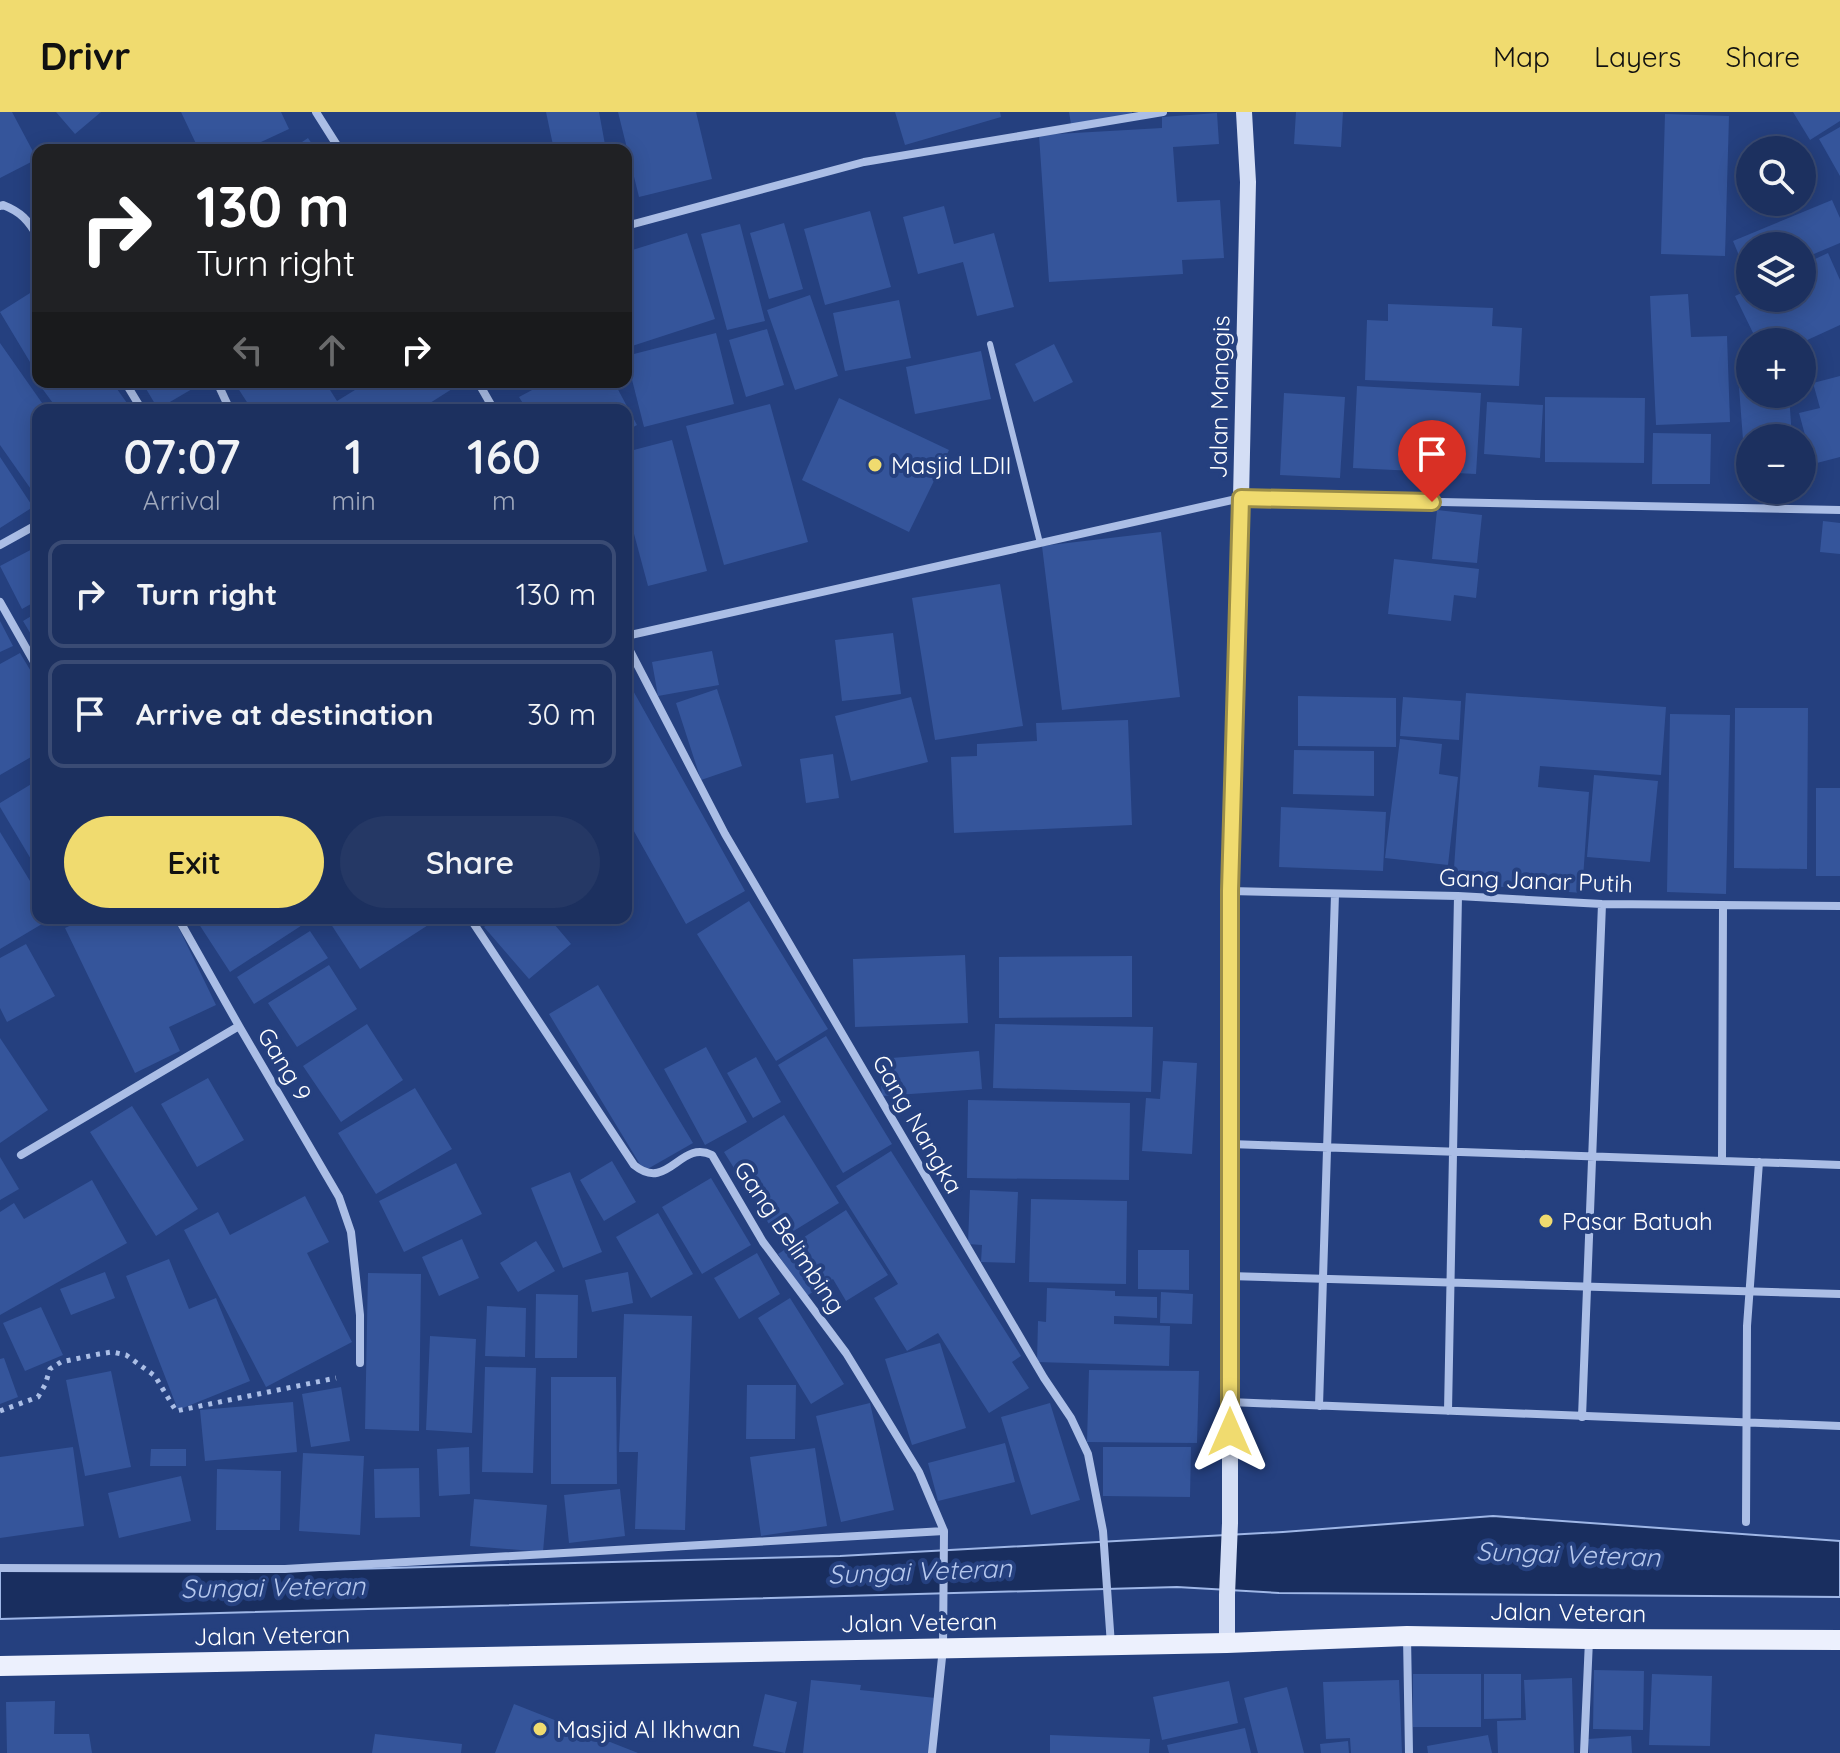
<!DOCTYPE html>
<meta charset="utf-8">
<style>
body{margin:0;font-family:Quicksand,sans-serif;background:#253865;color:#f1f3f6;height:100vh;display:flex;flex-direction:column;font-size:30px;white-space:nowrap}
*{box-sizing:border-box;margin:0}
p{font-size:26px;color:#a0a9bd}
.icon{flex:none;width:44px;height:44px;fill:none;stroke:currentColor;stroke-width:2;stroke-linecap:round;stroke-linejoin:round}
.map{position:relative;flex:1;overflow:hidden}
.sheet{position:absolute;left:32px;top:292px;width:600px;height:520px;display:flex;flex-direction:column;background:#1c305f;border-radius:16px;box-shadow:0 4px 20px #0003,0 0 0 2px #3a4b74}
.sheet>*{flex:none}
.banner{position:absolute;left:32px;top:32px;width:600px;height:244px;border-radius:16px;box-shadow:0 4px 20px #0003,0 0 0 2px #3a4b74;background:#202124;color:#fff;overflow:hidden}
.buttons{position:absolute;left:1736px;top:24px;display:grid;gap:16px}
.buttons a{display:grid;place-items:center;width:80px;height:80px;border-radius:50%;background:#1c305f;box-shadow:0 4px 20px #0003,0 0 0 2px #3a4b74;font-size:40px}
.pin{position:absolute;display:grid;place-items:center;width:68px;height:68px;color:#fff;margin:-82px -34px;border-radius:50% 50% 50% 0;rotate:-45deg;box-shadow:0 0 8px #0007}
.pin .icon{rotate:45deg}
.me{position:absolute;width:88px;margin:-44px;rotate:0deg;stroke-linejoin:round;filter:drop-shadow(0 0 6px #0008)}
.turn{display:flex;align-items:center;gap:28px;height:168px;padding:0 32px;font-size:36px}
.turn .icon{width:104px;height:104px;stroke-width:2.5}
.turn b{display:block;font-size:56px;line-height:68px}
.lanes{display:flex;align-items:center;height:76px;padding:0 32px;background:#0003;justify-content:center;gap:40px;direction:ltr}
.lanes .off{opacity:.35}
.eta{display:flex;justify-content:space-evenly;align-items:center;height:136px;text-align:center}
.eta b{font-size:48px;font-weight:600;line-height:56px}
.action{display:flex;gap:16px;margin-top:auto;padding:16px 32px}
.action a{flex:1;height:92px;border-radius:48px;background:#f0db6f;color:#111;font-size:32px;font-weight:600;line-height:92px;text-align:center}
.action a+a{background:#253865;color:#f1f3f6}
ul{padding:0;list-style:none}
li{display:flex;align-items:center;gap:24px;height:108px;margin:0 16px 12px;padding:0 16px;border:4px solid #3a4b74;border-radius:16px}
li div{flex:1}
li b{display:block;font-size:30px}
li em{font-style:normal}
header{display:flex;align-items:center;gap:48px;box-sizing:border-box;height:112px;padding:0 40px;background:#f0db6f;color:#111}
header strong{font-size:38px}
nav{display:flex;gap:44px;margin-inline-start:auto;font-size:28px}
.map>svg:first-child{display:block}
</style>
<header>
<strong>Drivr</strong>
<nav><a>Map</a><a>Layers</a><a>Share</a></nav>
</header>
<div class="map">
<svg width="1840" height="1641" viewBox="0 0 1840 1641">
<rect width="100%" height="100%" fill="#25407f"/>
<!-- water -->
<path fill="#192e5f" stroke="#9fb7e7" stroke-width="2" d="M1493,1404L1840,1429V1485L1279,1481L1177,1475L0,1507V1456L316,1458L840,1444L1283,1420Z"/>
<!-- building -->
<path fill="#35559b" d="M0,0H12L37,47L0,66Z
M56,0H101L75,22Z
M181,0H281L289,17L244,38H199Z
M546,0H599L606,38H554Z
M618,0H696L712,67L639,85Z
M895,0H1000L1001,5L905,33Z
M1069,0H1132V2L1071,12Z
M1296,0H1343L1341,35L1294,32Z
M1793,0H1840V9L1810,28Z
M1217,1L1219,32L1173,35L1177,90L1220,88L1224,146L1182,148L1183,162L1049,170L1039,23L1162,16V5Z
M1665,2L1729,4L1725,144L1661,142Z
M1840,15V64L1819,27Z
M308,26L316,38H290Z
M1832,88L1840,106V131L1802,147V134H1750V170L1733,129Z
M944,94L954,132L994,121L1014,195L977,204L963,150L918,162L903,105Z
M870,99L891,175L825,193L804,117Z
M784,111L803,177L769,187L750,121Z
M740,112L765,209L727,218L701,122Z
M687,121L715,207L626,236V140Z
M1828,141L1840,168V213L1803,230H1782L1775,215L1755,225L1735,184L1750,177V186H1802V153Z
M38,176V245L30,250L0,200Z
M1688,182L1691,225L1727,224L1730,310L1656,313L1650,184Z
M810,183L838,264L795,278L767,198Z
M899,188L911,246L845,259L833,201Z
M1388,192L1493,196L1492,214L1522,216L1519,274L1365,268L1367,208L1388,209Z
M767,217L784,273L746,285L729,228Z
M716,221L734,292L644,315L626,244Z
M0,231L47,298H38V381L35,383L0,333Z
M1054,232L1073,270L1034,290L1015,252Z
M981,239L991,287L915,302L906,255Z
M1750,248V282H1789L1792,326H1750V341H1744L1737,249Z
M38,260V270H112L132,298H58L33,264Z
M1840,264V345L1813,352L1799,301L1820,296L1813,271Z
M142,270H204L158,297Z
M234,270H325L337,289L368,270H463L419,298H252Z
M547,270H614L637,313L626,319V298H527L519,285Z
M1357,274L1481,281L1476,362L1353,356Z
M1284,281L1345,285L1340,366L1280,363Z
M1545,285L1645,286L1644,351L1545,350Z
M839,286L949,338L909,420L802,368Z
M1487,290L1543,293L1540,346L1484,342Z
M770,292L808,430L724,453L686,314Z
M1653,321L1711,322L1710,372H1652Z
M672,328L707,459L648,474L626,392V340Z
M0,345L33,395L0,416Z
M1437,398L1482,403L1477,451L1432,447Z
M1823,409L1840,411V442L1820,440Z
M1161,420L1180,585L1062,598L1042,434Z
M38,434V488L22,497L0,454Z
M1394,447L1479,457L1476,486L1454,483L1451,509L1388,502Z
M1000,472L1023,614L935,628L912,486Z
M38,500V534L23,509Z
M0,509L13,534L0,540Z
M893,521L901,582L842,589L835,528Z
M712,539L719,573L658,584L652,550Z
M20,541L38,571V641L0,663V552Z
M626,566L745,779L686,812L626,705Z
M717,577L742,654L701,668L676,591Z
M1466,581L1666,595L1661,663L1540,654L1538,675L1589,680L1582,781L1453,771Z
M1298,584L1396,586V635L1298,634Z
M911,585L928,650L851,669L835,604Z
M1403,585L1461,589L1459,628L1400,624Z
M1735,596H1808L1807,757L1734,756Z
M1670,602L1730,603L1726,782L1667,780Z
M1128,608L1132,713L954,721L951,645L977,644V632L1037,629L1036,611Z
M1400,627L1442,632L1439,662L1458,665L1448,753L1385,746Z
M1294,638L1374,639V684L1293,682Z
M833,642L839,686L806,691L800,647Z
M1594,663L1658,669L1650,750L1587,745Z
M38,668V759L0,695V691Z
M1816,676H1840V764H1816Z
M1281,695L1386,700L1383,759L1279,755Z
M0,720L38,782V806H52L0,837Z
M749,789L828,917L776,949L697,822Z
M87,806H174L216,893L169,915L180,939L135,961L65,816Z
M195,806H313L230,860Z
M327,806H435L436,808L360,857Z
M495,806H549L571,832L529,867L484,815Z
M310,819L328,846L254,892L237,865Z
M26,832L55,884L7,910L0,896V846Z
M965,843L968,911L855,915L853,847Z
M1132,844V905L999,906V845Z
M329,853L357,897L297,935L268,891Z
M598,873L693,1031L644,1059L549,902Z
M367,912L403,968L341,1010L303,954Z
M995,912L1153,915L1151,980L993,976Z
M826,924L892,1032L843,1061L778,953Z
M0,926L48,998L0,1031Z
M706,935L747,1010L705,1033L664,957Z
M979,939L982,977L882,984L879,947Z
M756,945L781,990L753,1006L727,961Z
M1163,949L1197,951L1192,1042L1142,1039L1146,986L1160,987Z
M208,966L244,1028L197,1055L161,992Z
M415,976L452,1037L376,1082L338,1021Z
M968,988L1130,991L1129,1068L967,1066Z
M132,994L198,1097L156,1124L90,1020Z
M784,1003L839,1091L779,1128L724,1040Z
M891,1039L1021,1244L1012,1250L1029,1276L989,1301L938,1221L907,1239L874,1186L898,1172L836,1074Z
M0,1045L19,1077L0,1088Z
M612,1049L636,1090L604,1109L580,1068Z
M456,1051L482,1102L404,1140L379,1089Z
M570,1060L602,1140L563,1156L531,1076Z
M711,1066L751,1133L702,1162L662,1095Z
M92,1068L127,1131L0,1203V1100L14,1091L24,1107Z
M970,1078L1018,1080L1015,1151L981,1150L982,1133L968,1132Z
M305,1084L329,1130L307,1141L352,1230L266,1275L184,1118L218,1100L230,1123Z
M1031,1087L1127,1089L1126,1172L1029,1170Z
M846,1098L888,1163L846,1189L833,1167L805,1185L778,1142Z
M658,1101L693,1162L651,1186L616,1125Z
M462,1127L479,1166L439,1184L422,1145Z
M536,1129L555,1159L518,1180L500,1151Z
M1138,1138H1189V1178L1138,1177Z
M757,1141L780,1182L739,1207L714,1166Z
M169,1147L189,1197L216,1186L250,1269L178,1298L126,1164Z
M105,1160L115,1186L71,1203L60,1177Z
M628,1160L633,1191L592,1200L585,1168Z
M368,1161L421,1162L419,1319L365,1317Z
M1047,1176L1115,1179V1184L1157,1185V1206L1114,1204V1212L1170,1214L1169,1254L1037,1250L1038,1209L1046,1210Z
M1161,1180L1193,1182L1192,1212L1160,1211Z
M536,1182L578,1183L577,1246H535Z
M790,1186L844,1272L811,1292L758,1206Z
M487,1194L526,1196L525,1245L485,1244Z
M41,1195L63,1243L25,1259L3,1211Z
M624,1202L692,1204L685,1418L635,1417L638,1340H619Z
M430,1224L476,1227L472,1321L426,1318Z
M940,1231L966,1316L912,1333L885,1247Z
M4,1246L18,1285L0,1292V1247Z
M485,1255L536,1256L533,1361L482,1360Z
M1089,1258L1199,1259L1197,1331L1087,1330Z
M111,1259L131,1355L85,1364L66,1268Z
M551,1265H616L617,1372H551Z
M747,1273H796L795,1327H746Z
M341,1275L350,1329L311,1335L302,1282Z
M293,1290L297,1340L205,1349L200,1298Z
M870,1291L894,1398L841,1410L816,1304Z
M1050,1291L1080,1388L1031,1403L1001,1305Z
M1005,1331L1015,1370L938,1389L928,1351Z
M73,1335L84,1414L0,1426V1345Z
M469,1335L470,1382L439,1384L437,1337Z
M1103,1335H1191L1190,1385L1103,1384Z
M815,1336L827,1414L761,1424L750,1345Z
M151,1337H186V1354H150Z
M303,1341L364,1344L360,1423L299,1419Z
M419,1356L420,1405L375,1406L374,1357Z
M217,1357L281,1359L280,1418H216Z
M181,1364L191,1409L119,1426L108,1381Z
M620,1377L625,1424L569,1431L564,1383Z
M474,1387L547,1393L543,1440L470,1434Z
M1594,1558L1644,1559L1643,1618L1593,1617Z
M1413,1562H1481V1615H1413Z
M1484,1562H1521V1606L1484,1607Z
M1652,1562L1712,1564L1710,1634L1649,1633Z
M1572,1566L1574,1641H1498L1497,1609L1526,1608L1524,1568Z
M811,1568L861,1573L860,1578L936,1586L929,1641H803Z
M1399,1568L1402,1641H1351L1350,1626L1326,1627L1323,1570Z
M1229,1569L1238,1611L1162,1628L1153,1585Z
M1287,1575L1304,1641H1258L1244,1586Z
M765,1582L797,1590L785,1641L753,1634Z
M55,1589L54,1622H89L92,1641H7L6,1590Z
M514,1592L638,1641H495Z
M1245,1616L1251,1641H1169L1167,1633Z
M375,1622L462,1632L461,1641H372Z
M1050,1623L1150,1627L1149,1641H1050Z
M1488,1623L1492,1641H1428L1427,1634Z
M1631,1624L1632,1641H1589L1588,1627Z
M1348,1629L1349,1641H1321L1320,1632Z"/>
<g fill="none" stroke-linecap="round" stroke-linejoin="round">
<!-- path -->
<path stroke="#abbee6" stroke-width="5" stroke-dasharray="4 6" stroke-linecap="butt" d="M0,1299L38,1285L45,1273L50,1257L61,1250L99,1242L112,1240L126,1243L155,1264L176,1299L336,1266"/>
<!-- lane -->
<path stroke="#abbee6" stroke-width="6" d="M990,232L1040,431"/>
<!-- street -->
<path stroke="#abbee6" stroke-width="8" d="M316,0L340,38
M0,94L3,93C21,100 28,108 38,125
M626,114L864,50L1163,0
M125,270L142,298
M217,270L230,298
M478,270L494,298
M0,433L38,412
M0,490L38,557
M626,524L1241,386L1840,398
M626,531L725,722L1044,1266L1071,1306L1088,1342L1103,1419L1111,1533
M1230,779L1458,784L1602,792L1840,794
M178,806L239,914
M470,806L634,1053C668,1081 680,1027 712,1043L763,1130L846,1241L919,1360L944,1419L943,1536L932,1641
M1230,1032L1840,1053
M21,1043L239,914L339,1085L351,1120L360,1203V1251
M1722,1049L1723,794
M1229,1164L1840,1182
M1229,1290L1840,1314
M1319,1294L1335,782
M1448,1299L1458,784
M1582,1305L1602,792
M1746,1410L1747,1214L1759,1050
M0,1456L285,1457L944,1419
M1407,1524L1409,1641
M1584,1641L1589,1528"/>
<!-- secondary -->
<path stroke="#d4def5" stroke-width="16" d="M1227,1531V1483L1230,1411V779L1241,386L1248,70L1244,0"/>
<!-- primary -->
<path stroke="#ecf0fd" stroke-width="20" d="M0,1554L1227,1531L1407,1524L1589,1527L1840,1528"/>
</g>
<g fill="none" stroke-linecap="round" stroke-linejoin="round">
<defs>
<path id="route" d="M1230,1320V779L1241,386L1432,390"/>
</defs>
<!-- route casing -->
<use href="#route" stroke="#9c8e48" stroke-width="20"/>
<!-- route -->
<use href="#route" stroke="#f0db6f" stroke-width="14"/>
</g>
<!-- markers -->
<g fill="#f0db6f" stroke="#25407f" stroke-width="3">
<circle cx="875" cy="353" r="8"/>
<circle cx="1546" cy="1109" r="8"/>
<circle cx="540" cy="1617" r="8"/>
</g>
<g text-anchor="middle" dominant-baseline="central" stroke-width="8" stroke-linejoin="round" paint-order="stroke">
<!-- street labels -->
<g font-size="24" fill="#fff" stroke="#25407f">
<text transform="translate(1219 285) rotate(-89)">Jalan Manggis</text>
<text transform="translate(1536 768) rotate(2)">Gang Janar Putih</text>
<text transform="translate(285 952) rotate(59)">Gang 9</text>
<text transform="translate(918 1012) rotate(60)">Gang Nangka</text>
<text transform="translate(790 1125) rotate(56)">Gang Belimbing</text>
<text transform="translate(1568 1500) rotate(1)">Jalan Veteran</text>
<text transform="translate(919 1510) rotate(-1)">Jalan Veteran</text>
<text transform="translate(272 1523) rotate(-1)">Jalan Veteran</text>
</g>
<!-- poi labels -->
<g font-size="24" fill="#fff" stroke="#25407f" text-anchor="start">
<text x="891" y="353">Masjid LDII</text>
<text x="1562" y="1109">Pasar Batuah</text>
<text x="556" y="1617">Masjid Al Ikhwan</text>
</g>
<!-- water labels -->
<g font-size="26" font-style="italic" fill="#b6c8ee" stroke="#25407f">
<text transform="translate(1568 1442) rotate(2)">Sungai Veteran</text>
<text transform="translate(920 1459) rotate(-2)">Sungai Veteran</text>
<text transform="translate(273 1475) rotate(-1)">Sungai Veteran</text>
</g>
</g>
</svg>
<div class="buttons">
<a><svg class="icon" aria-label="search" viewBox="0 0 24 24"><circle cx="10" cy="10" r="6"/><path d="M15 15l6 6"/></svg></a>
<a><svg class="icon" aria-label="layers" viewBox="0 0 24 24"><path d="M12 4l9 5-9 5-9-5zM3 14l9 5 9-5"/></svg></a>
<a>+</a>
<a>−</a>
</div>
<div class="pin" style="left:1432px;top:390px;background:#d93025"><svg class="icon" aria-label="arrive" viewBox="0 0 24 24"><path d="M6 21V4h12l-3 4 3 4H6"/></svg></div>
<svg class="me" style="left:1230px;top:1320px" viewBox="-20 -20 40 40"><path d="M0-17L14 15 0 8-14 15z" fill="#f0db6f" stroke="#fff" stroke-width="4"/></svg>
<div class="banner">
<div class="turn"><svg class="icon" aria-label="right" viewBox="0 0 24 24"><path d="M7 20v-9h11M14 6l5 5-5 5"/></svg><div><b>130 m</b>Turn right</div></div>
<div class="lanes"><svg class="icon off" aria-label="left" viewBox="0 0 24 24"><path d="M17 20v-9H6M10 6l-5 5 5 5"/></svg><svg class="icon off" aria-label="ahead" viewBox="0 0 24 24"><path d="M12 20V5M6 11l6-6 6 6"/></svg><svg class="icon" aria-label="right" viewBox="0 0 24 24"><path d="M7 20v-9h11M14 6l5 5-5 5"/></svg></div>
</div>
<section class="sheet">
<div class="eta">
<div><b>07:07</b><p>Arrival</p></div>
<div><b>1</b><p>min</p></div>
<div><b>160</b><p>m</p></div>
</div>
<ul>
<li><svg class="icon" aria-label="right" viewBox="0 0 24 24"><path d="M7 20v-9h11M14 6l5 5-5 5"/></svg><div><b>Turn right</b></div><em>130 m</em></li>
<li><svg class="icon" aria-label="arrive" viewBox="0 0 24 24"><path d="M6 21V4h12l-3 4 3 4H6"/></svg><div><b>Arrive at destination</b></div><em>30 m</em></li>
</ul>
<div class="action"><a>Exit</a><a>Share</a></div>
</section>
</div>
